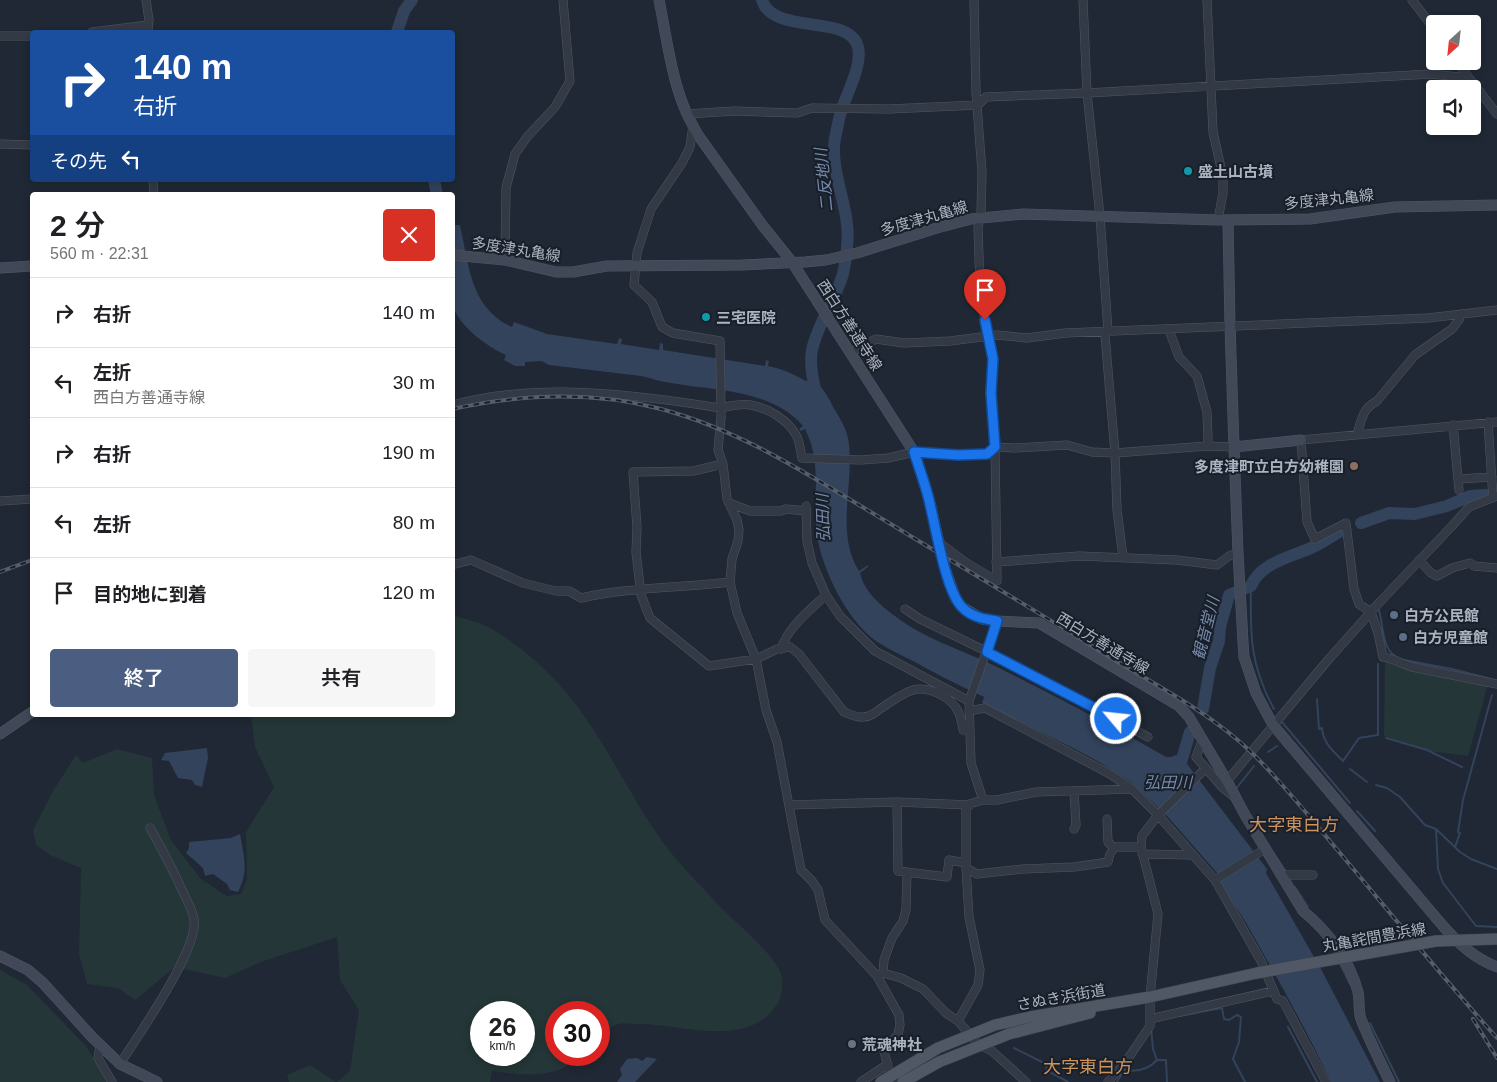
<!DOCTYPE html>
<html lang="ja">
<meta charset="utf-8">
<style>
body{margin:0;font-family:Helvetica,"Noto Sans JP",sans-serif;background:#f6f6f6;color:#202124;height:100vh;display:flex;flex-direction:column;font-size:19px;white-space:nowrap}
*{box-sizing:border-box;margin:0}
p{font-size:16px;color:#757577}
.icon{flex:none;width:28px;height:28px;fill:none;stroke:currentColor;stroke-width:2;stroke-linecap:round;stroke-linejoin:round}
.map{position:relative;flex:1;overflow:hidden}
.details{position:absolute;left:30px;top:192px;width:425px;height:525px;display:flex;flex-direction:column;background:#fff;border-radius:5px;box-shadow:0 2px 8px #0003}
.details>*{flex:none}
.top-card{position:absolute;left:30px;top:30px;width:425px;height:152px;border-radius:5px;box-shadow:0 2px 8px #0003;background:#1a4fa0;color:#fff;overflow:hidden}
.needle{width:32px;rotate:207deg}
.fabs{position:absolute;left:1426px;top:15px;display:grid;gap:10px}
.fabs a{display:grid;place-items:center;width:55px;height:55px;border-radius:5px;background:#fff;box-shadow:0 2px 8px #0003;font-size:25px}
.speed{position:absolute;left:470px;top:1001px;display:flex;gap:10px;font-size:25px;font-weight:700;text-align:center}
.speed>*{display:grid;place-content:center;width:65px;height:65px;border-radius:50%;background:#fff;box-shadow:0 2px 8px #0003;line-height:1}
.speed small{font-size:12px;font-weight:400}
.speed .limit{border:8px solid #d22;background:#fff;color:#111}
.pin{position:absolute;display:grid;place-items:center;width:42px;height:42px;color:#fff;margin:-51px -21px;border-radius:50% 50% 50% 0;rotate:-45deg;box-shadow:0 0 5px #0007}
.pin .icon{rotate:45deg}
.me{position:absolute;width:55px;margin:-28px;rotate:298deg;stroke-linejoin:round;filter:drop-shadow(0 0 4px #0008)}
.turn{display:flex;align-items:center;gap:18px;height:105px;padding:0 20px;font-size:22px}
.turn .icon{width:65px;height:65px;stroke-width:2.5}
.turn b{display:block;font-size:35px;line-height:42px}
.then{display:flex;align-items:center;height:48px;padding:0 20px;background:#0003;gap:10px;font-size:19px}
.round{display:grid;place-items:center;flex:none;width:52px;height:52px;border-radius:5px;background:#f6f6f6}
.overview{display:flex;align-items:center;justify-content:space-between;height:85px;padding:0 20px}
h1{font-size:30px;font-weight:600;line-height:38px}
.primary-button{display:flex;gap:10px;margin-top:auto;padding:10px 20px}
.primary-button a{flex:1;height:58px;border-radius:5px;background:#4b5e81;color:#fff;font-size:20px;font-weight:600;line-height:58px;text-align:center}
.primary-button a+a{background:#f6f6f6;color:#202124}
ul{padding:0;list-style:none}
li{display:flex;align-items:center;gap:15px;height:70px;padding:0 20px;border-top:1px solid #e0e0e0}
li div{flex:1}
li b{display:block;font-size:19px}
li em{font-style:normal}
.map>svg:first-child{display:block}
</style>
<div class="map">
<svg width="1497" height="1082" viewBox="0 0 1497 1082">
<rect width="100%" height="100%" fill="#1f2834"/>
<!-- green -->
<path fill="#243637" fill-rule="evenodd" d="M453,615C465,619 480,622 492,629C516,643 540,663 559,684C600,729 625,788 660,838C675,860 695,879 712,898C730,919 772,950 781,974C784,984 782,998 776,1006C745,1050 680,1023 637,1024C631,1024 623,1023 618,1024C612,1026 604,1032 599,1036V1012H556V1055H577C575,1058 572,1062 569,1064C552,1079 513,1074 492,1071L490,1082H337L350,1071L359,1010L340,980L337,937L261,962L225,978L175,967L135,1000L118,988L87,984L79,954L81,868L50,855L36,845L33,830L53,791L76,755L83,763L117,749L152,758L154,795L171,840L201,879L227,896L241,894L247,879L246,832L274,787L255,747L251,715H452ZM481,1012H524V1055H481Z
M1385,661L1400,667L1488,684L1468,756L1429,751L1384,736Z
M0,970L27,985L86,1046C94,1058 99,1070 107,1082H0Z
M310,1065L336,1082H289L287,1075Z"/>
<!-- water -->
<path fill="#33435c" d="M452,225H460C469,265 470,308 512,327L514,322L547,334L617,344L619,338L622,339L621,344L659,350L660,343L663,344V350L765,366L766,360L769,361L768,366C783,369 791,373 804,380C809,382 817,383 821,387C826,393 830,400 833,407C839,416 846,428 848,438C856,481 834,531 859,571L868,565V567L860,573C864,591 880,605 895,616C923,638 959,649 991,664C1050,693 1109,724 1166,757H1171L1176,755L1184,760L1267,869L1266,873L1322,971L1380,1082H1331C1310,1038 1287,995 1263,953C1249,928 1236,903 1216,882L1217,873L1167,816L1131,782L1101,763L1073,748L982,703L984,697C960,686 936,674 913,661C901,655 888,649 876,641C846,620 818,563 816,526C814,493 821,460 805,429L801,431L799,429L803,426C771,389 715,391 671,383C661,382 651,378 641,376C610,372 580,369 549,365L541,361L525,362V366H515L504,360L506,355C486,346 460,327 452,305Z
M207,748L208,758L202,787L195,785L192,780L178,778L169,761L161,760L165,753Z
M240,834C244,857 249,871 238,892L230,890L227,884L213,874L205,876L203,868L186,853L189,848V842L231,838Z
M647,1057L657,1059L635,1082H617L622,1075L620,1069L627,1059L637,1058L642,1061Z"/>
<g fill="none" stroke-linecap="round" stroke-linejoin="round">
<!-- stream -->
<path stroke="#33435c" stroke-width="2" d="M1251,586C1250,635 1250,665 1274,709
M1379,610C1383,624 1382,648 1395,656
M1404,660L1452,669L1495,680
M1317,699L1319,729L1322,728C1323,743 1333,751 1343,761L1359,738L1378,735V664
M1282,722L1350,803
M1386,738L1427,750L1462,767
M1268,752L1277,746
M1350,769L1367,782
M1376,785L1387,788L1400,797L1425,825L1436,829L1460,852L1471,859L1497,869
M1235,790L1254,766
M1357,811L1375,831
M1436,829L1438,869L1443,883L1476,926L1497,927
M1269,846L1287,873
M1455,847L1460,833L1458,832L1463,800L1492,695
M1295,887L1308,907
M1340,964L1350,984
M1179,1016L1222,1008L1224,1019L1229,1020L1237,1015L1241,1017L1239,1042L1233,1059L1245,1082
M1370,1023L1399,1082
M1288,1027L1317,1082
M1151,1028L1153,1049L1157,1060H1166L1167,1082
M1014,1048L1046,1064L1047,1066L1046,1070L1068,1082
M1117,1082L1124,1070C1137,1072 1148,1070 1157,1060"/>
<!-- river -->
<path stroke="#33435c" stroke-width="12" d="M762,0C773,36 850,13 858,47C863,66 845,96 840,115C838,123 837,130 835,138C829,174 852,210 847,247C846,257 845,270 841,280C833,303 817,326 812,350C809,366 814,383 817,399
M397,32L404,11L412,0
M434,180L437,195
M1361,523L1389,513L1415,514L1447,506L1470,496L1487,495
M1203,709L1210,668L1219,641L1220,627L1229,595L1251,586C1260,563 1291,557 1311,548C1322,543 1332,536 1342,530
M1177,776L1190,732"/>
<defs>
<path id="street" d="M146,0L149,20L148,32
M1083,0L1087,93L1100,216L1108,331L1105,335L1115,453L1117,510L1123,557
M1207,0L1213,132L1223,177V193L1218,220
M1412,0L1435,30
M92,32L148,25
M0,36H32
M1456,61L1497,114
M687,114L734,111L797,113L812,108L889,109L978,105L986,97L1087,93L1431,74L1468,78
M693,125L690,147L682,163L651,209L637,253L634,285L652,302L662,327L673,333L720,341L721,418L718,450L723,464L727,499L737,520L739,530L738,541L732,559L730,582L737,613L756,659L766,710L777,742L801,870L812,881L818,890L825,920L877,976L899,1015L900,1025L898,1034L884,1051L890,1076L895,1082
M0,144L32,145
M153,180L154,195
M505,260L506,188L515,154L527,137L555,107L570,81L563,0
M1169,330L1179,357L1197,376L1207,412L1208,439L1207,446
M850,353L876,339L904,343L950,341L997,335L1027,338L1065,333L1428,318L1497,310
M452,405C538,382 634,394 720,408C730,406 741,403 751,405C768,408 788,420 796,435C800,441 800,450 802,458L861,460L888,458L914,452L958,455L987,454L995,447L1015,448L1067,445L1092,452L1115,453L1207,446L1234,447
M1488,422L1493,498
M1497,422L1301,440L1307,522L1315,539L1346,523L1354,589L1359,604L1371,612L1378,633L1383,657C1393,658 1402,664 1412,667L1497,684
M1453,425L1459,490
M1357,434C1362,419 1362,409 1377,401L1415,355L1452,329L1459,320L1461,314
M723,464L693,471L633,472L637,527L636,552L641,595L650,618L709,666L756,659L777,649L790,647L799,654L844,712C850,714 857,718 863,717C870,717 875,713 880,709C903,694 916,680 943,696C957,704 961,715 963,730L969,729
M1458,479L1492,477
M0,501L32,499
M729,503L750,511H781L786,509L806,511
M806,506L807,541L812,563L826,595L840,616L875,651L969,701
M940,543L965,562L997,581L995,447L991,393L993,359L987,336L980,288L978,227L981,213L982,172L976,92L974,0
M1419,560L1431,573L1437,576L1452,568L1470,563L1474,566L1497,568
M996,562L1079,556L1177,560L1217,565L1229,556L1238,553
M452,565L471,560L523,583L556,591H569L581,598C630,587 681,588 730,582
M905,609L920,619L994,655L1148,737
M781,649C788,627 810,610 826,595
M969,711L985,708L1110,774L1132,789
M1202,741L1196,757L1222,787L1233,796
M1227,781L1328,660L1377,605L1452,526L1469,507L1497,496
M983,800L971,763L969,701L997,621
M897,802L898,871L947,877L949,860L966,863
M789,805L897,802L970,805
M1107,819L1108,842L1114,848
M1074,829L1076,825L1074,791
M1142,854L1193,855
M966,868L977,874L1023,869L1074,867L1108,862L1110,854L1115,847H1141
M1281,875H1313
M1215,880L1265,849
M883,973L884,960L892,938L903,921L906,910L907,872
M877,976L883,973L901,978L923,989L946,1013L958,1021L979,1045L992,1051L1026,1082
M1150,1019L1273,991
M958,1021L978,985L980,970L969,917L966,868V805L983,800H997L1036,792L1132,789L1158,815L1215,880L1261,961L1277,999L1283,1001L1326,1082
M100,1046L98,1058L112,1082
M120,1064C137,1037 199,949 194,920C193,910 187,901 183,892C173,870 162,849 150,828
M861,1082L888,1064
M1108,1082L1125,1063L1150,1026V997L1158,914L1141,847L1142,836L1158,815L1206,768"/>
<path id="secondary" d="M659,0C666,34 671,75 684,107C688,117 693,126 698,135L763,226L792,262L914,452L928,495L945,569L956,599L962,607L982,619L997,621L1039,623L1179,706L1189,717L1227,781L1245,815L1303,911C1328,931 1350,961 1358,992C1360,1001 1358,1011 1361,1019C1369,1040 1380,1061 1390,1082
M1228,220L1230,325L1234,447
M452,255L505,260L556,272H573L607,266L742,265L805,262L826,260L857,253L937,228L971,219L1023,214L1218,220L1310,219L1395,207L1497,205
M0,268L32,266
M1301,440L1234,447L1238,553L1243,642L1244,657L1256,693L1273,725L1443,926C1459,944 1474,958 1497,967
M0,734L32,712
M0,956L28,970L43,983L92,1037L120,1064L157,1082"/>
<path id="primary" d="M881,1082L938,1048L995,1025L1030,1017L1150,997L1257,973
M903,1082L939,1062L1009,1034L1090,1013"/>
</defs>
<!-- street casing -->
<use href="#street" stroke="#505763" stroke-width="9"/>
<!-- secondary casing -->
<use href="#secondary" stroke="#505763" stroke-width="11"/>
<!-- primary casing -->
<use href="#primary" stroke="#3c434f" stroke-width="12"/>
<!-- street -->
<use href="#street" stroke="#333a45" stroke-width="8"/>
<!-- secondary -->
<use href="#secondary" stroke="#414958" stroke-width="10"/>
<!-- primary -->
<use href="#primary" stroke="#505865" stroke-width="11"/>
<defs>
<path id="rail" d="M452,409C521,394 593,391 661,409C743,431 812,477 884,520C953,562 1023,603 1092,646C1145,680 1205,708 1251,752C1283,783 1311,819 1340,853C1392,915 1443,978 1497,1038
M0,572L32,560
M1473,1019L1497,1058"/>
</defs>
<!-- rail casing -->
<use href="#rail" stroke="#555d6c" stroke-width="4"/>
<!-- rail -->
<use href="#rail" stroke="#181f29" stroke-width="2" stroke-dasharray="5.5" stroke-linecap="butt"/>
<defs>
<path id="primary-bridge" d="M1257,973L1436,941L1497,939"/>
</defs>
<!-- primary-bridge casing -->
<use href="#primary-bridge" stroke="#3c434f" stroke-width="12" stroke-linecap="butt"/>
<!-- primary-bridge -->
<use href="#primary-bridge" stroke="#505865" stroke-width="11"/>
</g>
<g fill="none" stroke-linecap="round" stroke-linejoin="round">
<defs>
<path id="route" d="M985,320L993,359L991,393L995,447L987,454L958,455L914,452C919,467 924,481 928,496C935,522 945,590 962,607C971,617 984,619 997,621L987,652L1116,719"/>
</defs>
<!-- route casing -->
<use href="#route" stroke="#114b97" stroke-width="12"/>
<!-- route -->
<use href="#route" stroke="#1a73e8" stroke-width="9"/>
</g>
<!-- markers -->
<g fill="#0f9aa8" stroke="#181f29" stroke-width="2">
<circle cx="1188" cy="171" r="5"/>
<circle cx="706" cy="317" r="5"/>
</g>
<circle fill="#8d6e63" stroke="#181f29" stroke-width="2" cx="1354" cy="466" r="5"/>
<g fill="#5c6f8a" stroke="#181f29" stroke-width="2">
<circle cx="1394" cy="615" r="5"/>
<circle cx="1403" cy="637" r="5"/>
</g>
<circle fill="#6b7280" stroke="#181f29" stroke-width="2" cx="852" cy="1044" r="5"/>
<g text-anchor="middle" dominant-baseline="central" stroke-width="4" stroke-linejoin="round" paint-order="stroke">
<!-- poi labels -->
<g font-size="15" font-weight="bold" fill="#acb4c2" stroke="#181f29" text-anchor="start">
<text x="1198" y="171">盛土山古墳</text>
<text x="716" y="317">三宅医院</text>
<text x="1344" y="466" text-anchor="end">多度津町立白方幼稚園</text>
<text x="1404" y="615">白方公民館</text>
<text x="1413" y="637">白方児童館</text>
<text x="862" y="1044">荒魂神社</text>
</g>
<!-- street labels -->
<g font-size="15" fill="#acb4c2" stroke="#181f29">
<text transform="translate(1329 199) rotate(-6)">多度津丸亀線</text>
<text transform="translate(924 218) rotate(-16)">多度津丸亀線</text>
<text transform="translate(516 249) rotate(9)">多度津丸亀線</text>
<text transform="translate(850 325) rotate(57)">西白方善通寺線</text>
<text transform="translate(1103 643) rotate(31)">西白方善通寺線</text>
<text transform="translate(1374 937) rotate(-10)">丸亀詫間豊浜線</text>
<text transform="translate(1061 997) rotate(-10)">さぬき浜街道</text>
</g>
<!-- water labels -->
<g font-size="16" font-style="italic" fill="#758aaa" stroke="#181f29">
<text transform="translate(824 180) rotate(-96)">二反地川</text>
<text transform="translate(823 518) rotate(-92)">弘田川</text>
<text transform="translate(1206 628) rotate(-76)">観音堂川</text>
<text x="1168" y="782">弘田川</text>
</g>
<!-- quarter labels -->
<g font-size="18" fill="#ce925b" stroke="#181f29">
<text x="1294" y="825">大字東白方</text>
<text x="1088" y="1067">大字東白方</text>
</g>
</g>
</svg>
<div class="fabs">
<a><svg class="needle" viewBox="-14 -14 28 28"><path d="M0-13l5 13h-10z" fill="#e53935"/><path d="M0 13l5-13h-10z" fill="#757577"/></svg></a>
<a><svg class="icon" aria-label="sound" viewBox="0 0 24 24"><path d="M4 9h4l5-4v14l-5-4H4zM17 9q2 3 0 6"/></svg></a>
</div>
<div class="speed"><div>26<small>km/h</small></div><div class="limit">30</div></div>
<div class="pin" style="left:985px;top:320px;background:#d93025"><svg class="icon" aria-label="arrive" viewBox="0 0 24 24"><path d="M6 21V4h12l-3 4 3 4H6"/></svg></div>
<svg class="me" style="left:1116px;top:719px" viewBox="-20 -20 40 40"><circle r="17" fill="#1a73e8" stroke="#fff" stroke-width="3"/><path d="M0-11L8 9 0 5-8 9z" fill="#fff"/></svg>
<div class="top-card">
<div class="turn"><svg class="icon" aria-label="right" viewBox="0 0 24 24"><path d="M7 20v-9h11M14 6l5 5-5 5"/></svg><div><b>140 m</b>右折</div></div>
<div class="then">その先<svg class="icon" aria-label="left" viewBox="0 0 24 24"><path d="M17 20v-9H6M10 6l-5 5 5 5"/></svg></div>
</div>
<section class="details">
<div class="overview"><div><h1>2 分</h1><p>560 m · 22:31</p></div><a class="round" style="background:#d93025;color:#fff"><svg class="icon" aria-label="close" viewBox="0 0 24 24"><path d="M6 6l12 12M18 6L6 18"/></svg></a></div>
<ul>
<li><svg class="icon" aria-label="right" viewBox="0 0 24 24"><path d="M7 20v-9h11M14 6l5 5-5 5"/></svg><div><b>右折</b></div><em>140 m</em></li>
<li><svg class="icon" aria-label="left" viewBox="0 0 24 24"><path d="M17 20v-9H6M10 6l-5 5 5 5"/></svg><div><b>左折</b><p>西白方善通寺線</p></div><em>30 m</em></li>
<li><svg class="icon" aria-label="right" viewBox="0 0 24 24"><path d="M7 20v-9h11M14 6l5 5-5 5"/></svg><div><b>右折</b></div><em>190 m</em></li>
<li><svg class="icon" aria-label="left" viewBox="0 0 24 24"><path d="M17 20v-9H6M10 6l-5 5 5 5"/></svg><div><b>左折</b></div><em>80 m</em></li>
<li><svg class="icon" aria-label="arrive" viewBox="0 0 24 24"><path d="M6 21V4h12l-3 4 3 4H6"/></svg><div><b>目的地に到着</b></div><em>120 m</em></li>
</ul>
<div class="primary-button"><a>終了</a><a>共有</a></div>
</section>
</div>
